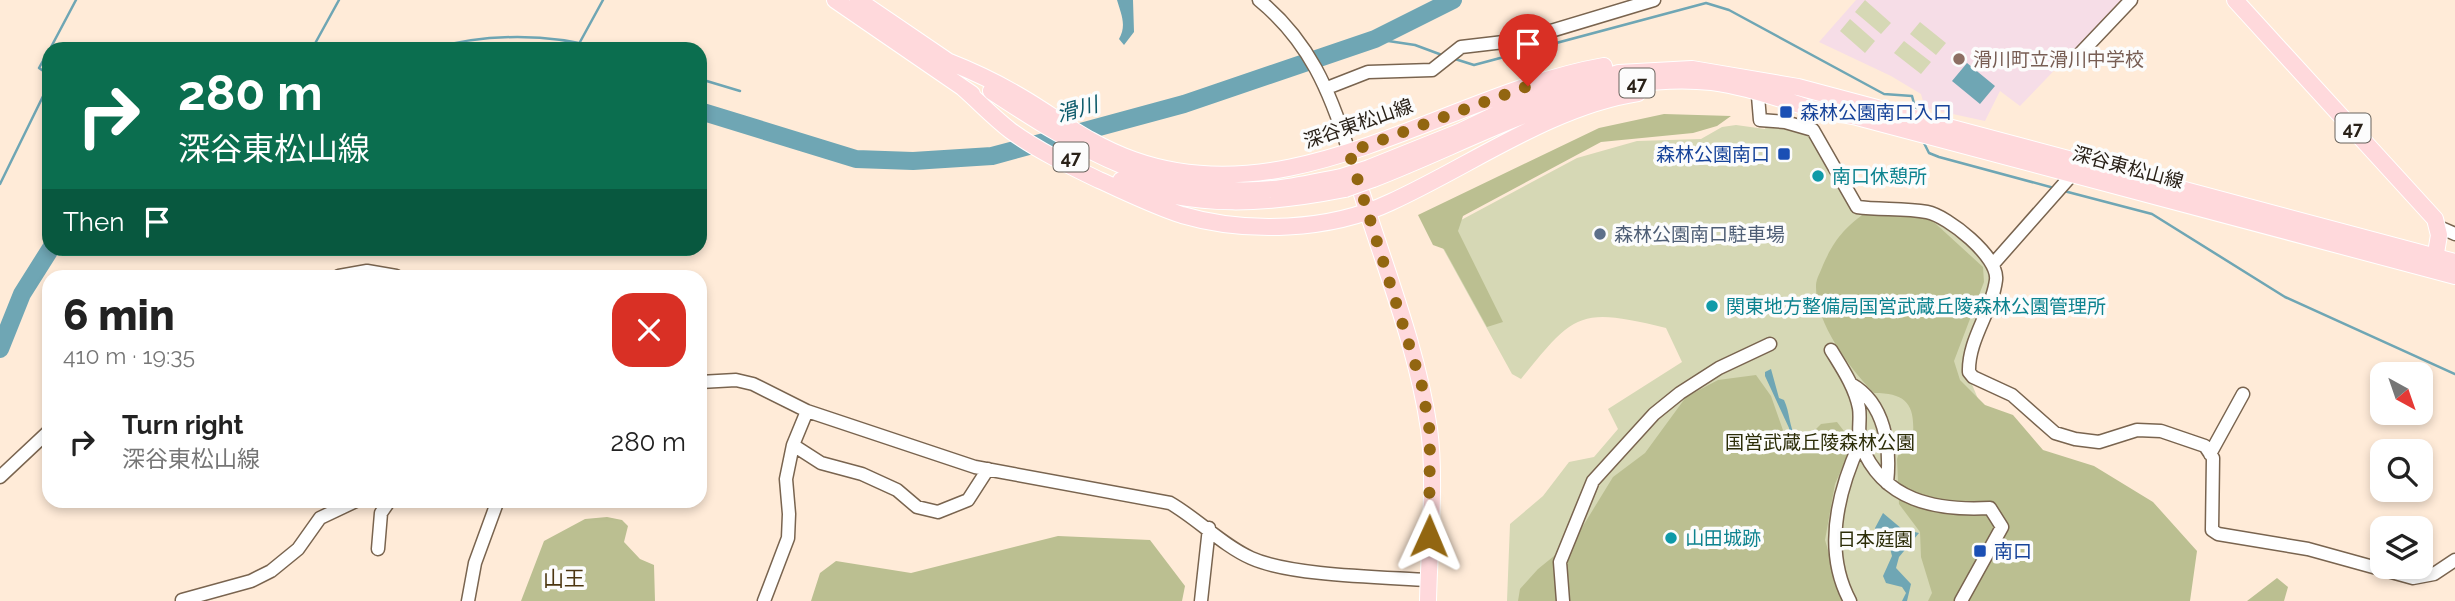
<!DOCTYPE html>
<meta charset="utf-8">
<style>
body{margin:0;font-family:Raleway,"Noto Sans JP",sans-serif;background:#f6f6f6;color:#222;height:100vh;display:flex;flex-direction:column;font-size:26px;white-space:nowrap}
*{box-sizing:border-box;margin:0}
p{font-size:23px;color:#767676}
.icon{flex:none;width:38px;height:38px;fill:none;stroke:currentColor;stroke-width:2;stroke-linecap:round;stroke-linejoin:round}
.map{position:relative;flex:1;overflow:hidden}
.panel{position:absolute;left:42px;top:270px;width:665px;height:238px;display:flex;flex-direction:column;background:#fff;border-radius:21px;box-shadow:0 4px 10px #0003}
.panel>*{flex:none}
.guide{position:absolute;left:42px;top:42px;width:665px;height:214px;border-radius:21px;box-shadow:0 4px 10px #0003;background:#0b6e4f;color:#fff;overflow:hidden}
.needle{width:46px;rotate:140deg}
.buttons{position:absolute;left:2370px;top:362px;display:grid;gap:14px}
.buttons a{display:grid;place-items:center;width:63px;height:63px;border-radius:14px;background:#fff;box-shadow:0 4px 10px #0003;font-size:35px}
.pin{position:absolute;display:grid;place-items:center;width:60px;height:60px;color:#fff;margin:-72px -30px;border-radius:50% 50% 50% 0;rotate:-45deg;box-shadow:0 0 7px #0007}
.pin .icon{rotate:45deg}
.me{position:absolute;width:77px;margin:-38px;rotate:1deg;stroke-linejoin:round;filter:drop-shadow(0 0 5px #0008)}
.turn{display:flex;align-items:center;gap:24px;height:147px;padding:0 21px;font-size:32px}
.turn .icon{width:91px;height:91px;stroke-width:2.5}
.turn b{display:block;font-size:49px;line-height:60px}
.then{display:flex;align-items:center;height:66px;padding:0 21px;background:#0003;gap:14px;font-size:26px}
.round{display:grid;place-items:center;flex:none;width:74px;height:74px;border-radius:21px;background:#f6f6f6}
.head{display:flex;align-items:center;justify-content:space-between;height:119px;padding:0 21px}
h1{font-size:42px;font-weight:800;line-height:52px}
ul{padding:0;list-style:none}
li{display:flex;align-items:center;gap:21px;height:105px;padding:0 21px}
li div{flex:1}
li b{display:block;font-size:26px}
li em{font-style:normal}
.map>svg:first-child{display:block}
</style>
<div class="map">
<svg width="2455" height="601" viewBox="0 0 2455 601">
<rect width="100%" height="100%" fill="#ffebd8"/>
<!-- industrial -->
<path fill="#f6dde7" d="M1856,0H2122L2020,106L2000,91L1985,121L1925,108L1921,94L1891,76L1819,42Z"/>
<!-- green -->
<path fill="#d6d8b5" d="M1865,0L1891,23L1881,34L1855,12Z
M1850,19L1875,41L1865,53L1840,31Z
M1920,22L1946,43L1936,55L1910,34Z
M1904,41L1931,62L1921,74L1894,53Z
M1767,123L1808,132L1852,211L1925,214L1976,251L1990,264L1993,278L1971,382L2001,454L2153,601H1507L1510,524L1543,496L1569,462L1594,457L1618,429L1608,409L1682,362L1666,328C1580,307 1575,312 1521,379L1512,374L1435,234L1577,158L1637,141L1701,139L1722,127L1736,125L1765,129Z"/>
<!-- forest -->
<path fill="#bbbf91" d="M1664,114L1731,116L1717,126L1693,133L1601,142L1463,216L1458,231L1503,322L1487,327L1444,249L1433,245L1418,215L1599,128Z
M1867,211L1925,214L1983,267L1984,282L1954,361L1960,380L1985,405L2013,415L2043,450L2094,466L2153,502L2197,551L2190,601H1928L1932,593L1921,557L1920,532L1899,504L1897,459L1901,447L1913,435C1915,404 1906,393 1874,393C1849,367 1815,323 1816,285C1816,279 1821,271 1823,265C1835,238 1844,229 1867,211Z
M1756,375L1771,396L1785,436L1805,440L1821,424L1837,422L1847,435L1850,450L1835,484L1825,540L1843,601H1518L1520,589L1538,569L1575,539L1613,477L1645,453L1686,397L1718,380Z
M607,517L622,520L628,526L624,542L640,559L654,565L655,601H521L544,541L585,519Z
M1058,536L1150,540L1185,586L1182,601H811L820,573L836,561L911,573Z
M2277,578L2288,587L2284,601H2247Z"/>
<!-- water -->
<path fill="#6fa6b4" d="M1117,0H1133L1134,32L1124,45L1119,39C1127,25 1121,14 1117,0Z
M1967,63L1995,86L1980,104L1952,81Z
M1771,369L1779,398L1784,400C1790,412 1789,427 1796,438C1799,443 1806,446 1809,449L1790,438L1789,428L1765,376V372Z
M1883,513L1902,529L1919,533L1899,557L1896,568L1911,584L1907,601H1902L1906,593L1902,587L1886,583L1883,576L1892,556L1889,544L1879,538L1875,528Z"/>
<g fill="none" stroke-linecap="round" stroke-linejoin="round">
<!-- stream -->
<path stroke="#6fa6b4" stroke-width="2.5" d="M1375,39L1415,45L1442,55
M580,42L603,0
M50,49L76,0
M312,49L339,0
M431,49C485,33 550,33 603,49
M49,50L39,68L49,75
M1455,59L1474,65L1706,3L1729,10L1884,94L1912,96L1916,111
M700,79L740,91
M1923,141L1929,153L1939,157L2054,188
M0,184L49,84
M2064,191L2152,214L2285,297L2455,374"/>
<!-- river -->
<path stroke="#6fa6b4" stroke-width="18" d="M700,111L856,159L913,161L992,156L1184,104L1375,39L1453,0
M0,349L22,294L51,248"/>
<defs>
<path id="minor" d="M1259,0C1309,41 1330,91 1349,152
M2076,58L2131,0
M1327,88L1368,72L1432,70L1461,47L1521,40L1654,0
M1758,96L1760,120L1785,122L1813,130L1857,207C1880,210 1904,208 1927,212C1948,216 1999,257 1996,280C1992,312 1968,339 1969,372L1973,377L2012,395L2055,433L2075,439L2099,442L2137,430L2161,431L2205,446L2213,458L2212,530L2218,534L2308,549L2413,578L2434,574L2455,560
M2439,227L2455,234
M1994,263L2077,169
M339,276L367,271L396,276
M1831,350C1842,368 1855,387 1859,408C1861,419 1857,434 1861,445C1883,501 1936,511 1990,508L2002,527L1961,601
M700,382L736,380L753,384L807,411L975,467L1170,503C1198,519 1222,545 1251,558C1291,576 1383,577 1428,580
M1851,384C1885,403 1891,447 1887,483
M807,411L793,445L821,463L862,474L897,490L917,507L938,512L968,500L988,469
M2210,454L2243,394
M0,477L49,431
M378,549L381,513L390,500
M182,600L251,581L271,571L298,549L320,518L358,500
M468,601L475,563L498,500
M764,601L788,538L789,514L786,479L793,445
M1201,601L1209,528
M1563,601L1560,562L1593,481L1654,414L1680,393L1719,368L1770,344
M1850,601C1823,551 1838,491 1860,443"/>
<path id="major" d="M835,0L972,94
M858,0L955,66
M2235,0L2435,219L2439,235L2434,265
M947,61C975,72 1002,85 1028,101C1062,122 1095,147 1134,160C1295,217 1449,93 1604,66
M963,88C979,102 994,118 1011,131C1037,150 1070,166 1099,180C1126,192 1154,206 1182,215C1247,234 1330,231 1391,202C1470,166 1552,106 1638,93
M991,91C1079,149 1162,200 1273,189C1295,187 1319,181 1341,177
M1369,168L1459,132L1526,100L1619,73L1692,69L1798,87L2455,262
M1355,171C1380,257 1416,340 1429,429C1436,478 1429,550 1428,601
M1373,179C1483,137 1590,69 1712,82C1743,86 1770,96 1800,105C1818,111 1838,113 1857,117L2455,276
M1121,180C1195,210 1269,204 1345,189"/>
</defs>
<!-- minor casing -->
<use href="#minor" stroke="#79644f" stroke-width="15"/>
<!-- major casing -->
<use href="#major" stroke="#fff" stroke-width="18"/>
<!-- minor -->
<use href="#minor" stroke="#fff" stroke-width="12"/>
<!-- major -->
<use href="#major" stroke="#ffd9dc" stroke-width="16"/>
<defs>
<path id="major-bridge" d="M1341,177L1369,168
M1345,189L1373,179"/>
</defs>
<!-- major-bridge casing -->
<use href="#major-bridge" stroke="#fff" stroke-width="18" stroke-linecap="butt"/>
<!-- major-bridge -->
<use href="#major-bridge" stroke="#ffd9dc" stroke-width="16"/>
</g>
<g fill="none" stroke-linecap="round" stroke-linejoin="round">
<!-- route -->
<path stroke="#926611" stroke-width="12" stroke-dasharray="0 21.6" d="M1429,536L1430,433L1422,386L1349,152L1528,86"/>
</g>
<!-- markers -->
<circle fill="#8d6e63" stroke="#fcfcfc" stroke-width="2.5" cx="1959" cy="59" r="7"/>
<g fill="#1a4fb4" stroke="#fcfcfc" stroke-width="2.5">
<rect x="1779" y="105" width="14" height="14" rx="3.5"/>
<rect x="1777" y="147" width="14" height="14" rx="3.5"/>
<rect x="1973" y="544" width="14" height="14" rx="3.5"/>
</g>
<g fill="#0f9aa8" stroke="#fcfcfc" stroke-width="2.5">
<circle cx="1818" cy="176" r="7"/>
<circle cx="1712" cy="306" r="7"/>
<circle cx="1671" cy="538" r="7"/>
</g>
<circle fill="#5c6f8a" stroke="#fcfcfc" stroke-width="2.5" cx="1600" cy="234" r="7"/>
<g text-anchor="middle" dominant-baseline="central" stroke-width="7" stroke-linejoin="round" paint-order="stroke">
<!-- shield labels -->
<g fill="#fcfcfc" stroke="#68635c" stroke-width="2">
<rect x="1619.5" y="68.5" width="35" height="29" rx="5"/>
<rect x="2335.5" y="113.5" width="35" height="29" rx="5"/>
<rect x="1053.5" y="142.5" width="35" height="29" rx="5"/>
</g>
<g font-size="18" font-weight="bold" fill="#292118">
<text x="1637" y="83">47</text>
<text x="2353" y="128">47</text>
<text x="1071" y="157">47</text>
</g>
<!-- education labels -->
<g font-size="19" fill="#785e54" stroke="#fcfcfc" text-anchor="start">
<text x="1973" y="59">滑川町立滑川中学校</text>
</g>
<!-- transit labels -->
<g font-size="19" fill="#164399" stroke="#fcfcfc" text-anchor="start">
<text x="1800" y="112">森林公園南口入口</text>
<text x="1770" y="154" text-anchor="end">森林公園南口</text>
<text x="1994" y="551">南口</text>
</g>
<!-- street labels -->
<g font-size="19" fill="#292118" stroke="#fcfcfc">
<text transform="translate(1358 123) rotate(-19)">深谷東松山線</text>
<text transform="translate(2128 167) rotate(15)">深谷東松山線</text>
</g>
<!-- culture labels -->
<g font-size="19" fill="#0d838f" stroke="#fcfcfc" text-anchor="start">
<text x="1832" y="176">南口休憩所</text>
<text x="1726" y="306">関東地方整備局国営武蔵丘陵森林公園管理所</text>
<text x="1685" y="538">山田城跡</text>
</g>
<!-- service labels -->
<g font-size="19" fill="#4e5e75" stroke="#fcfcfc" text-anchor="start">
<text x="1614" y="234">森林公園南口駐車場</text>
</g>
<!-- park labels -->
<g font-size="19" fill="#2c2d08" stroke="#fcfcfc">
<text x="1820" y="442">国営武蔵丘陵森林公園</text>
<text x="1875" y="539">日本庭園</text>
</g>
<!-- water labels -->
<g font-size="21" font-style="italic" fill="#0c5a6a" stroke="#fcfcfc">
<text transform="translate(1077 109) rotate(-15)">滑川</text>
</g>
<!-- neighbourhood labels -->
<g font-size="21" fill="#4c3611" stroke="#fcfcfc">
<text x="564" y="578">山王</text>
</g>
</g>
</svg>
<div class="buttons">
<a><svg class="needle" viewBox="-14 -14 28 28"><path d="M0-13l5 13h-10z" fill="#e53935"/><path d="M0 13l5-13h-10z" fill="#767676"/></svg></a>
<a><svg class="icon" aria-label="search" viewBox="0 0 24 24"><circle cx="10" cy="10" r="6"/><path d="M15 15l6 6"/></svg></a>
<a><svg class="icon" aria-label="layers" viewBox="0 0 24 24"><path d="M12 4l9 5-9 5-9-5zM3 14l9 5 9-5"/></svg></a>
</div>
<div class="pin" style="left:1528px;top:86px;background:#d93025"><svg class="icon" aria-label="arrive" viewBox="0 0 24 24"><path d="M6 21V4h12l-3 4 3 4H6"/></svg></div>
<svg class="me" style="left:1429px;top:536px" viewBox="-20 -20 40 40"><path d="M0-17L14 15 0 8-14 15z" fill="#926611" stroke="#fff" stroke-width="4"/></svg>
<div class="guide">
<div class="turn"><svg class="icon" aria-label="right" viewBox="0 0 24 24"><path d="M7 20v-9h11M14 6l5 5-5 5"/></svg><div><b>280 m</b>深谷東松山線</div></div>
<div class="then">Then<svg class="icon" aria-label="arrive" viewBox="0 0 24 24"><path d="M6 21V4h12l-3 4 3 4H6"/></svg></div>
</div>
<section class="panel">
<div class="head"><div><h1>6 min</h1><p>410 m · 19:35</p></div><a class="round" style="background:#d93025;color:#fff"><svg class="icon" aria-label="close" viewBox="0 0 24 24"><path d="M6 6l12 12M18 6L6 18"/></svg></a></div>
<ul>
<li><svg class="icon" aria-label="right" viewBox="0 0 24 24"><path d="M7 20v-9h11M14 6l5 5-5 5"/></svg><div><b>Turn right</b><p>深谷東松山線</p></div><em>280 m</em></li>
</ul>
</section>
</div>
